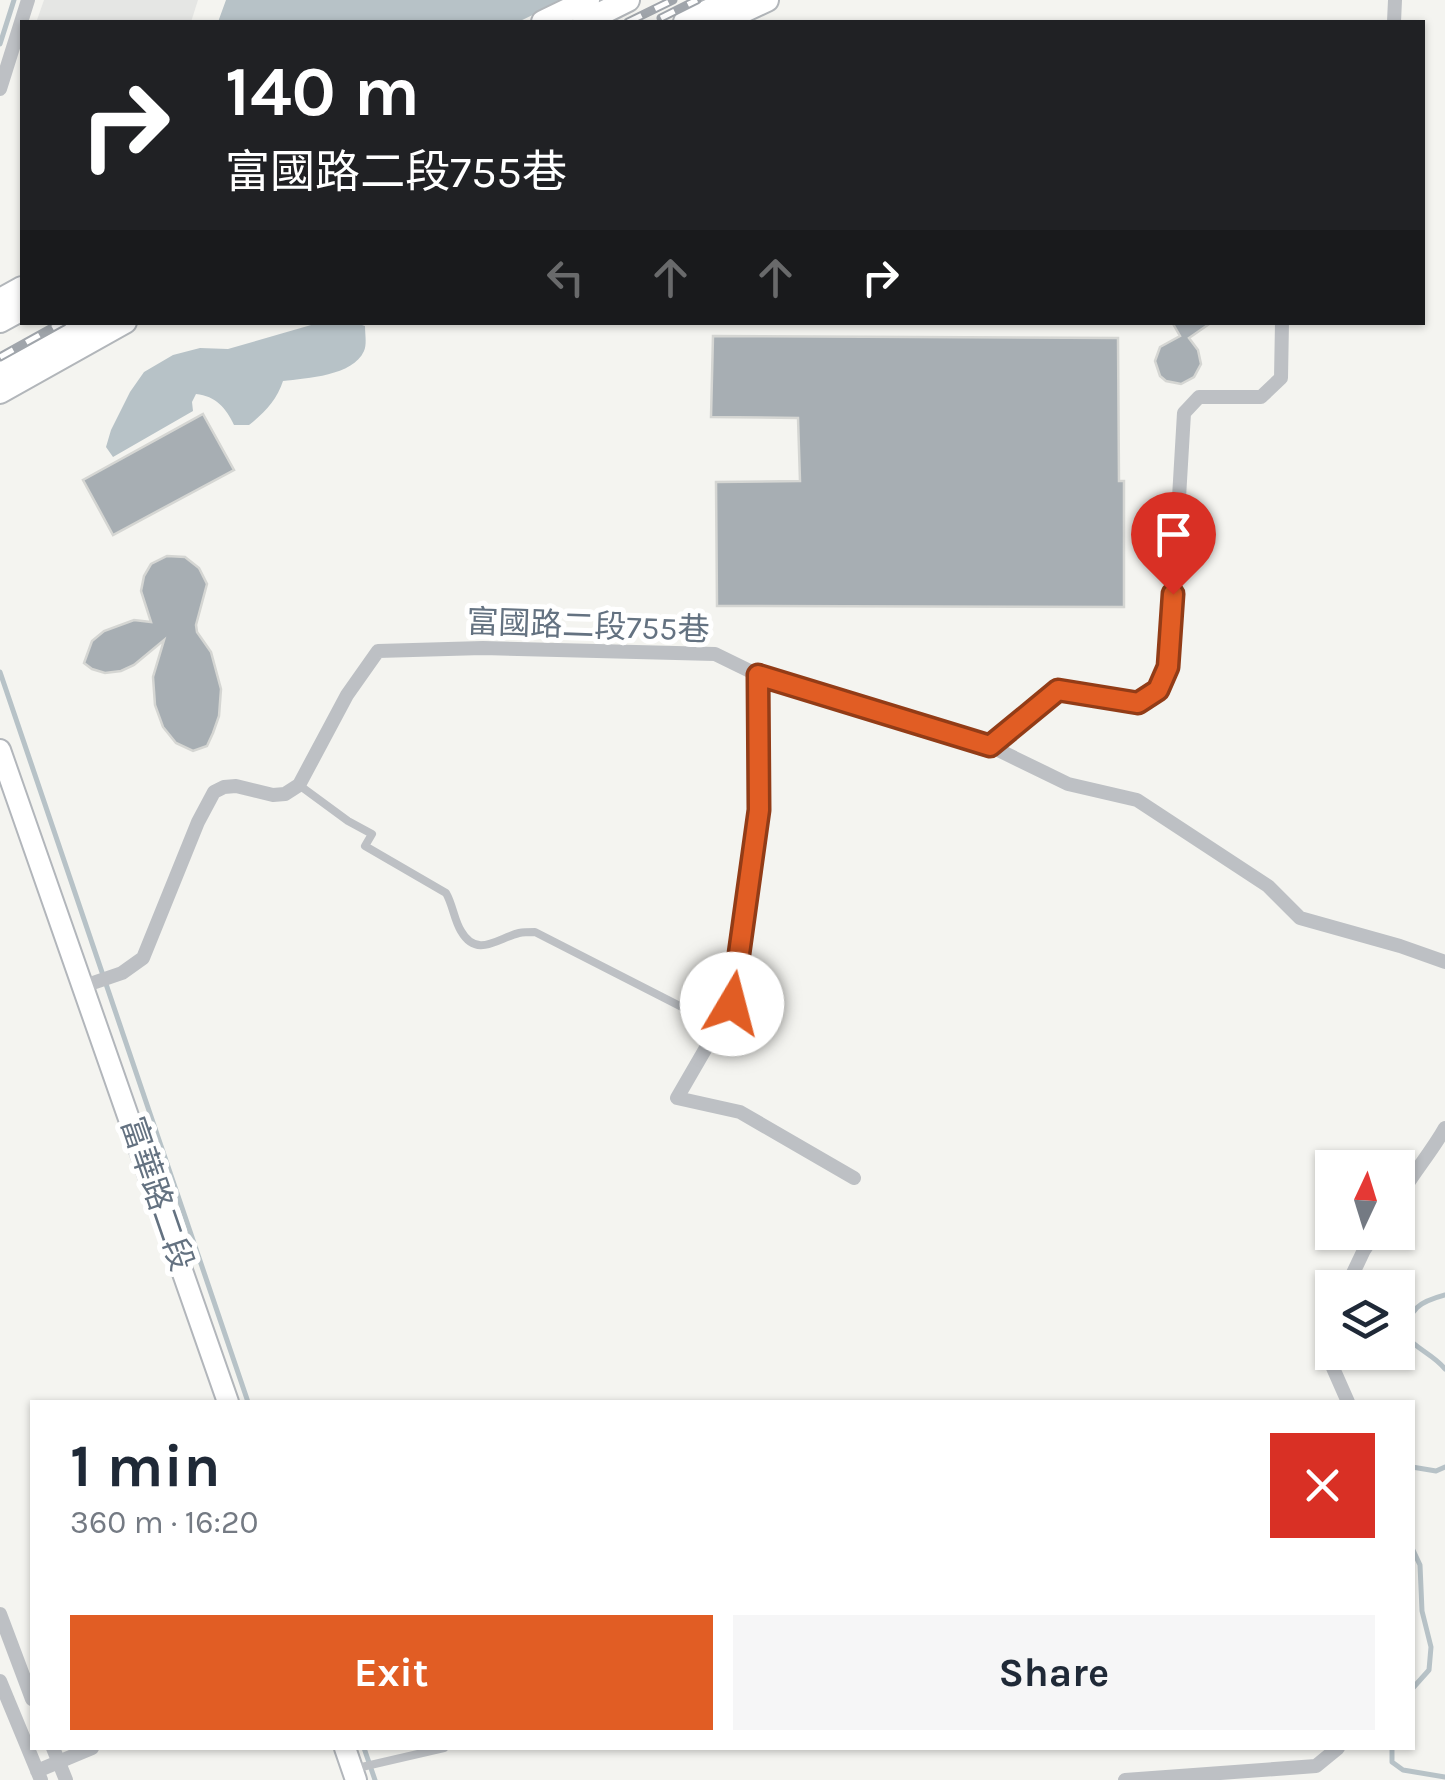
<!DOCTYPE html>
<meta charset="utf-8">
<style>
body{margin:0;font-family:Karla,"Noto Sans TC",sans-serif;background:#f6f6f7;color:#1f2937;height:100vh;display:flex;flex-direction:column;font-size:38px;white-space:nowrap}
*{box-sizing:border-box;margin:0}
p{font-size:32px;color:#747a83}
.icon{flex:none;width:55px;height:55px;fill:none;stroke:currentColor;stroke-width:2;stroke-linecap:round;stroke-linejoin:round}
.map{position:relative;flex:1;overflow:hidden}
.sheet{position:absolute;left:30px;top:1400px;width:1385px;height:350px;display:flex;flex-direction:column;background:#fff;border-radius:0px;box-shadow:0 2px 8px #0004}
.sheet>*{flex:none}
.banner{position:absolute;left:20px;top:20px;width:1405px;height:305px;border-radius:0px;box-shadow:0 2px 8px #0004;background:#202124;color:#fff;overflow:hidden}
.needle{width:65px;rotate:4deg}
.buttons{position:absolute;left:1315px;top:1150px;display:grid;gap:20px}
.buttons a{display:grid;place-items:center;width:100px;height:100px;border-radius:0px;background:#fff;box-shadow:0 2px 8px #0004;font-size:50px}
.pin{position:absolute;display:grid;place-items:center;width:85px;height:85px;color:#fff;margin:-102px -42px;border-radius:50% 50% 50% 0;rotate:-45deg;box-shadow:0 0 10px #0007}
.pin .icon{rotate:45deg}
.me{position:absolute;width:110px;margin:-55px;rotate:8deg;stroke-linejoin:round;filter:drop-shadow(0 0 8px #0008)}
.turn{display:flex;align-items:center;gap:35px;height:210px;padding:0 40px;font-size:45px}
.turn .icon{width:130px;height:130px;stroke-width:2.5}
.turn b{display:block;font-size:70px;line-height:85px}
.lanes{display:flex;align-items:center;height:95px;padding:0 40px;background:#0003;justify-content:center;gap:50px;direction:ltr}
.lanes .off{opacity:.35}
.round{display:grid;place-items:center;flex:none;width:105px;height:105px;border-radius:0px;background:#f6f6f7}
.headline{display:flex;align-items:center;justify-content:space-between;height:170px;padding:0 40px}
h1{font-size:60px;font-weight:700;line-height:75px}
.button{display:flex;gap:20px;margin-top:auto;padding:20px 40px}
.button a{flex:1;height:115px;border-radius:0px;background:#e15d24;color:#fff;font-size:40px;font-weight:700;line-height:115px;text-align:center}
.button a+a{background:#f6f6f7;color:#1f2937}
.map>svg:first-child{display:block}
</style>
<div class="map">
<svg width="1445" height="1780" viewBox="0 0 1445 1780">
<rect width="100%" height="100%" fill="#f4f4f0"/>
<!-- built -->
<path fill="#e5e6e4" d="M44,0H198L191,22H97L37,20Z"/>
<!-- water -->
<path fill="#b7c2c7" d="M226,0H564L518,22H218Z
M318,323H356L365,326C365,334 367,344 364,351C353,376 307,378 283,381C277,400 264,413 249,425H234C226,408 216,396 196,394L192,402L193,411L113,457L106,447L111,430L130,392L144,372L173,355L200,348L228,349Z"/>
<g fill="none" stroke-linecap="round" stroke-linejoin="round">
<!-- stream -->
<path stroke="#b7c2c7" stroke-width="5" d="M0,44L14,0
M0,672L248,1402
M1445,1295C1419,1302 1410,1308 1405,1335C1416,1349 1434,1355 1445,1369
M1412,1467L1436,1471L1445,1467
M1412,1548L1420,1565L1422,1611L1431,1647L1429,1670L1412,1689
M364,1748L375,1780
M1392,1748V1762L1403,1770L1445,1777"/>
</g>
<!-- building -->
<path fill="#a7aeb3" stroke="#d5d6d3" stroke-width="2.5" d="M1172,322H1212L1189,338L1198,350L1201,364L1194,377L1181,384L1166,381L1160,376L1155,361L1160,347L1180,336Z
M713,336L1118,338L1119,481H1124V607L717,606L716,482L800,481L798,418L711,417Z
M203,414L234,470L113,535L83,480Z
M167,556L185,557L199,568L207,584L196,625L197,632L211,652L221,689L219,716L213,733L207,746L193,751L176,743L163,727L155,705L153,677L164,640L134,665L121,671L105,673L92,669L84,663L92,641L104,631L134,620L151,622L141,591L144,576L151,564Z"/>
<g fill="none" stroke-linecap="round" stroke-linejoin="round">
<defs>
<path id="secondary" d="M0,750L228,1402
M345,1748L356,1780"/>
<path id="primary" d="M543,22L588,0
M584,22L628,0
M685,22L731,0
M720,22L767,0
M0,300L22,288
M0,321L22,309
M0,372L88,322
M0,392L125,322"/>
</defs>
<!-- secondary casing -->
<use href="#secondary" stroke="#b2b6bb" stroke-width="24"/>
<!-- primary casing -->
<use href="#primary" stroke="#b2b6ba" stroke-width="26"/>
<!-- lane -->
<path stroke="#bdc0c4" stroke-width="8" d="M299,785L348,821L372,834L365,846L446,893C453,905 454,920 461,931C477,959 498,938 519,933C524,932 529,932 535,932L719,1026
M353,1769L444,1748"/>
<!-- street -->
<path stroke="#bdc0c4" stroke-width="14" d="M1394,22L1395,0
M0,89L28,0
M758,675L759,810L732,1003L677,1098L740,1112L854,1178
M990,746L1058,691L1139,703L1158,690L1169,667L1184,413L1199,397H1261L1281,378L1282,322
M84,986L122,973L143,958L198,822L214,792L224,787L236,786L273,795L285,794L299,785L347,695L378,651L483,648L715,654L758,675L990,746L1068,784L1137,800L1268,886L1300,918L1400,946L1445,962
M1398,1199C1412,1174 1431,1153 1445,1128
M1346,1288L1364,1250L1376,1232
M1332,1331V1351
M1333,1352V1368L1348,1402
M0,1614L32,1699
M0,1681L41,1780
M53,1748L66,1780
M37,1771L92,1748
M1125,1780L1316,1766L1338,1748"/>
<!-- secondary -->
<use href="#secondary" stroke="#fff" stroke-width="20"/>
<!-- primary -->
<use href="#primary" stroke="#fff" stroke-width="22"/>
<defs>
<path id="rail" d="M661,18L697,0
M628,22L673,0
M0,357L63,322"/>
</defs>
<!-- rail casing -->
<use href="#rail" stroke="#a0a5ab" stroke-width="9"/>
<!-- rail -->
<use href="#rail" stroke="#fff" stroke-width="5" stroke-dasharray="15" stroke-linecap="butt"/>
</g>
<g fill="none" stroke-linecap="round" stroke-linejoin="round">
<defs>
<path id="route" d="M732,1004L759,810L758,675L990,746L1058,690L1138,703L1158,690L1168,667L1173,594"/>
</defs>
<!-- route casing -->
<use href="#route" stroke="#923c17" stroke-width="25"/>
<!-- route -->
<use href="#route" stroke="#e15d24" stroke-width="18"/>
</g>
<g text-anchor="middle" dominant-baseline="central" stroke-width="10" stroke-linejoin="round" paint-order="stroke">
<!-- street labels -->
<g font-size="32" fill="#647281" stroke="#fff">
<text transform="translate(588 626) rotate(2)">富國路二段755巷</text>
<text transform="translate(157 1194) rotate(71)">富華路二段</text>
</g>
</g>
</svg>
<div class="buttons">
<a><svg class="needle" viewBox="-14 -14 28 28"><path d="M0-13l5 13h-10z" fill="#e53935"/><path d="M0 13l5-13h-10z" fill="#747a83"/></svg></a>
<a><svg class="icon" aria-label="layers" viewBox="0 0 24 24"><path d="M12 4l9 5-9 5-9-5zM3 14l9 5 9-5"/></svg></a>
</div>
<div class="pin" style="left:1173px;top:594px;background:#d93025"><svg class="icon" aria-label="arrive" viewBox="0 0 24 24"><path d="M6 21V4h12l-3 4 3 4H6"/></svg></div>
<svg class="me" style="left:732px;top:1004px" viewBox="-20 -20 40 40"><circle r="19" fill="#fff"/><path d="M0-13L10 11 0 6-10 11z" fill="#e15d24"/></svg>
<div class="banner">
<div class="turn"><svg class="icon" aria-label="right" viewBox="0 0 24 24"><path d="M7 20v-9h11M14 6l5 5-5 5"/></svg><div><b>140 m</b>富國路二段755巷</div></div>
<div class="lanes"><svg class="icon off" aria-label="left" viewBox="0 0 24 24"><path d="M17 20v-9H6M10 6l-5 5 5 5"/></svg><svg class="icon off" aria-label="ahead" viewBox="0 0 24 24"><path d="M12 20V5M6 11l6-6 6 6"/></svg><svg class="icon off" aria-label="ahead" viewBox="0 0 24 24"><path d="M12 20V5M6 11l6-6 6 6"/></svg><svg class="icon" aria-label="right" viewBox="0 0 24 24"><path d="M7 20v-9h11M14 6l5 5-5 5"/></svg></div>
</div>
<section class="sheet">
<div class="headline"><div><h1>1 min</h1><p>360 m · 16:20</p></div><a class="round" style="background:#d93025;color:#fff"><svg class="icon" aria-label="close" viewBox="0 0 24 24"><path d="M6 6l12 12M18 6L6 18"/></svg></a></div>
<div class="button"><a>Exit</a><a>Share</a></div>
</section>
</div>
